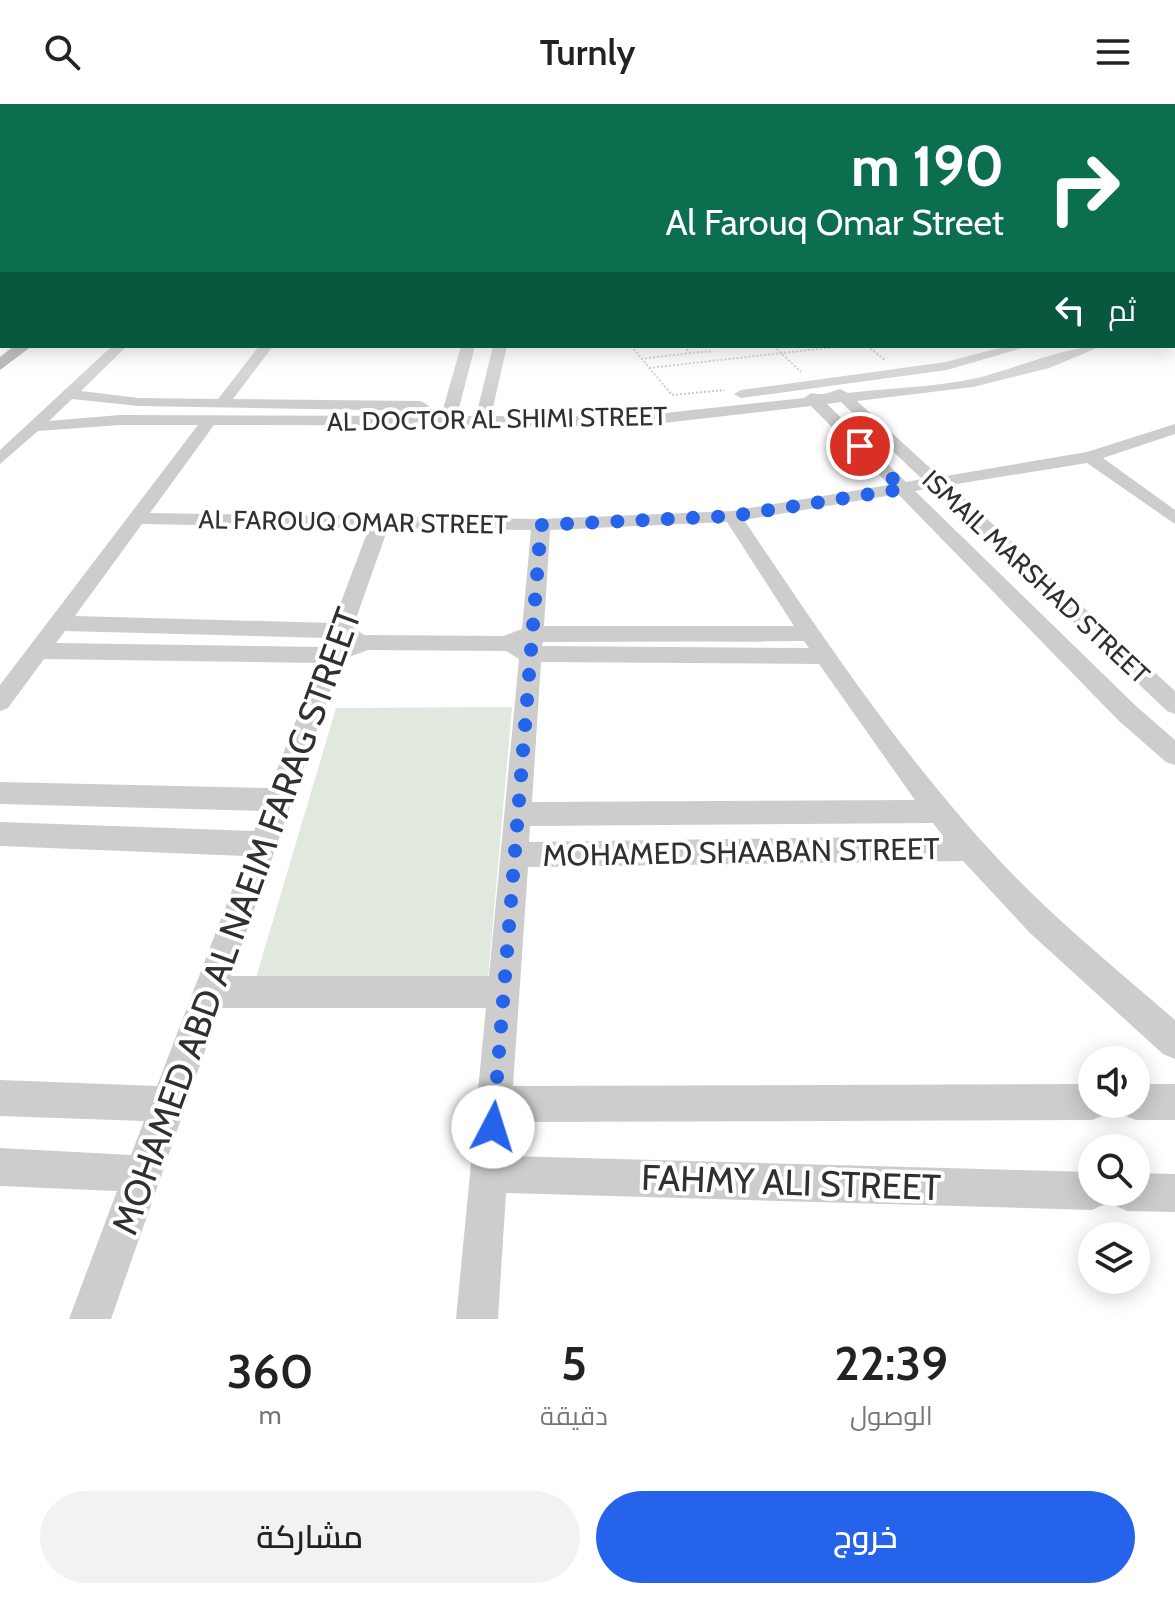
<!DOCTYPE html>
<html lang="ar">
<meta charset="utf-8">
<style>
body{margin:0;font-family:Cabin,Cairo,sans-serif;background:#f2f2f2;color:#222;direction:rtl;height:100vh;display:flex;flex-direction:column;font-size:30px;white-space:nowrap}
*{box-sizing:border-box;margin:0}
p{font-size:26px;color:#767676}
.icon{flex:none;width:44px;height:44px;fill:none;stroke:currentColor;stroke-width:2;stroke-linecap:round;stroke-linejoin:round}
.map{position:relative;height:1215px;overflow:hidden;direction:ltr}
.drawer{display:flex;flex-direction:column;background:#fff;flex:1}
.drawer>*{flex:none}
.top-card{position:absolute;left:0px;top:0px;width:1176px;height:244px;box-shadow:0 4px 20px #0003;direction:rtl;background:#0b6e4f;color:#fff;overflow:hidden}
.controls{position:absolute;left:1078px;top:942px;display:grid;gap:16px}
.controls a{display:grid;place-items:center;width:72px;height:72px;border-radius:50%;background:#fff;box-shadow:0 4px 20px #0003;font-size:40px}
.pin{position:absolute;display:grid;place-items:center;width:68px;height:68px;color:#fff;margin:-34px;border:4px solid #fff;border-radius:50%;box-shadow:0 2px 8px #0007}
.me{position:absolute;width:88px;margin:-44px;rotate:5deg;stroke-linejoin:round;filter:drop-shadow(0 0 6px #0008)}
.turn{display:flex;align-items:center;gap:28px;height:168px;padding:0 40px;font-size:36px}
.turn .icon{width:104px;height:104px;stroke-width:2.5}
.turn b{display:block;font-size:56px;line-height:68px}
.then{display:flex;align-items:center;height:76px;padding:0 40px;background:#0003;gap:16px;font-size:30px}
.eta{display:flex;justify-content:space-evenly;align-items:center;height:136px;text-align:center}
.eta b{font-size:48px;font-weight:600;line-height:56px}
.cta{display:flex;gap:16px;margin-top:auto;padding:16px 40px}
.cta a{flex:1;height:92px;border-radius:48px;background:#2563eb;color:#fff;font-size:32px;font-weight:600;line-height:92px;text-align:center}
.cta a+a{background:#f2f2f2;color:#222}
header{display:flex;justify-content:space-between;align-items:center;height:104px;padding:0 40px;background:#fff;font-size:36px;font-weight:600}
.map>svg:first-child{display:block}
</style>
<header><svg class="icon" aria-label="menu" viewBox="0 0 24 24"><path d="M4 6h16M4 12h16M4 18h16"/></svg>Turnly<svg class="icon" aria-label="search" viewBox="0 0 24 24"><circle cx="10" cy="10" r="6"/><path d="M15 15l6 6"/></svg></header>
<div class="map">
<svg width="1175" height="1215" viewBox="0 0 1175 1215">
<rect width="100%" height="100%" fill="#fff"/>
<!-- green -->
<path fill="#e1e8dd" d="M512,603L488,875L255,877L336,604Z"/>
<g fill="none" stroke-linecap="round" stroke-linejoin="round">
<!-- path -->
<path stroke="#c7c7c7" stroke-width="2" stroke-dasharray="2 2" stroke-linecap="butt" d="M631,242L672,291L725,286
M684,242L690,249L713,247
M774,242L801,268
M867,242L885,256
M641,255L690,249
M649,264L844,242"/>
<!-- minor -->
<path fill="#cdcdcd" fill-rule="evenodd" d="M0,131H2V135H0Z
M1174,177H1175V183H1174Z
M1175,205V213L1174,214V206Z
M112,242H127L81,287L139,294L218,295L259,242H273L233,295L421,297L429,302L421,307L139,302L72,295L49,317L120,311L441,312L461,242H475L457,312H476L493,242H507L491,312H637L804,294L811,289C827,292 828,288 840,285L848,289C890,284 936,283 977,274C1014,265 1067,242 1102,242L1049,264L973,283L857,297L940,373L1087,348L1175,320V330L1103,354L1175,406V420L1087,359L950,381L1175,587V610L1167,607L932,384L915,387L1137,603L1175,636V661L1166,658L1119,617L898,390L744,416C823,533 902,652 999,756C1053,814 1115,864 1175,916V955L1163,950L1030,829L963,757L528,763L513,982L1092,980V1000H1109L1105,1011L1092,1016L511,1018L509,1052L1092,1068V1088H1136V1069L1175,1070V1108L1127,1107L1114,1101L1109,1091L1105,1100L1092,1106L506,1089L498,1215H456L486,904H220L111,1215H69L117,1087L0,1082V1044L131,1051L144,1017L0,1012V976L157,982L245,752L0,742V718L254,727L262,707L0,700V678L270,684L318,559L44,555L8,604L0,607V581L198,321H120L38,327L0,360V346ZM841,298L922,375L906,378L827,300ZM811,302L889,381L732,407L541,415L150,409L214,321L637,322ZM727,418L794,522H544L550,426ZM142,420L369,424L333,519L75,512ZM388,424L531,426L522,525L503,532L364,531L353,523ZM65,527L327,534L324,543L56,539ZM804,537L809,544L542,542L543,538ZM368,546L506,547L519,555L489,872H231L341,556ZM541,558L819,560L915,696L532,698ZM933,719L943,732L529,738L530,722Z
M1007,242H1029L947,266L741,294L734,290L741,286L946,258Z
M1136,980H1175V1016H1136L1123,1011L1119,1000H1136Z"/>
<!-- major -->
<path fill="#a8a8a8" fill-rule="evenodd" d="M1174,133H1175V141H1174Z
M14,242H32L0,266V253Z"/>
</g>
<!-- sky -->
<linearGradient id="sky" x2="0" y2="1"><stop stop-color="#9dc3e8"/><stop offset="0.44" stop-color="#fff"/><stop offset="1" stop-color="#fff" stop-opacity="0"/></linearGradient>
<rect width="1175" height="301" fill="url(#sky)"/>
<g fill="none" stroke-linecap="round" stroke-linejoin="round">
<!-- route -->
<path stroke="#2563eb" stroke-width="14" stroke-dasharray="0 25.2" d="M493,1023L541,421L732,412L903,385L860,342"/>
</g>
<g text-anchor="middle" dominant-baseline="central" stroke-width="8" stroke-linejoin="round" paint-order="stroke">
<!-- far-street labels -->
<g font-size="26" fill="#303030" stroke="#fff">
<text transform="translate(497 315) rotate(-1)">AL DOCTOR AL SHIMI STREET</text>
<text transform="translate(353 418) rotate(1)">AL FAROUQ OMAR STREET</text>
<text transform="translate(1036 473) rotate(43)">ISMAIL MARSHAD STREET</text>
</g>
<!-- street labels -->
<g font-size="30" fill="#303030" stroke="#fff">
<text transform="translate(741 748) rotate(-1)">MOHAMED SHAABAN STREET</text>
</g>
<!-- near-street labels -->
<g font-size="36" fill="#303030" stroke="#fff">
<text transform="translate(236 817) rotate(-70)">MOHAMED ABD AL NAEIM FARAG STREET</text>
<text transform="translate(791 1078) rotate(2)">FAHMY ALI STREET</text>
</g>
</g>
</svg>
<div class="controls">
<a><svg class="icon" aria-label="sound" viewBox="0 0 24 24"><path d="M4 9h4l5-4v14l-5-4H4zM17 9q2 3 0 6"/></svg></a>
<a><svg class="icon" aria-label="search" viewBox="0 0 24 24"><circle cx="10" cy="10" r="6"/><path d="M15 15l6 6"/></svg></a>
<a><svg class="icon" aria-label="layers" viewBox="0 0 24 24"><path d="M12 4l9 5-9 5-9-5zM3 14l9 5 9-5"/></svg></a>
</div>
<div class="pin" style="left:860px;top:342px;background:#d93025"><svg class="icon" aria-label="arrive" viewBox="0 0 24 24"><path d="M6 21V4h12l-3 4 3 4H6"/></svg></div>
<svg class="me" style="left:493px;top:1023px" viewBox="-20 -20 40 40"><circle r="19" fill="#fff"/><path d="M0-13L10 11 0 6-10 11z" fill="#2563eb"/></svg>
<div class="top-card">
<div class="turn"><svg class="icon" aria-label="right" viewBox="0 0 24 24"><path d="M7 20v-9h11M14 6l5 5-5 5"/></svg><div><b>190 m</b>Al Farouq Omar Street</div></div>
<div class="then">ثم<svg class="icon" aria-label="left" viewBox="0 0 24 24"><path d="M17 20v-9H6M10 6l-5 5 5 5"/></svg></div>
</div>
</div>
<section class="drawer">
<div class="eta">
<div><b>22:39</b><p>الوصول</p></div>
<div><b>5</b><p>دقيقة</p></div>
<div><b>360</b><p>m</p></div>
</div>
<div class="cta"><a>خروج</a><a>مشاركة</a></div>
</section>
